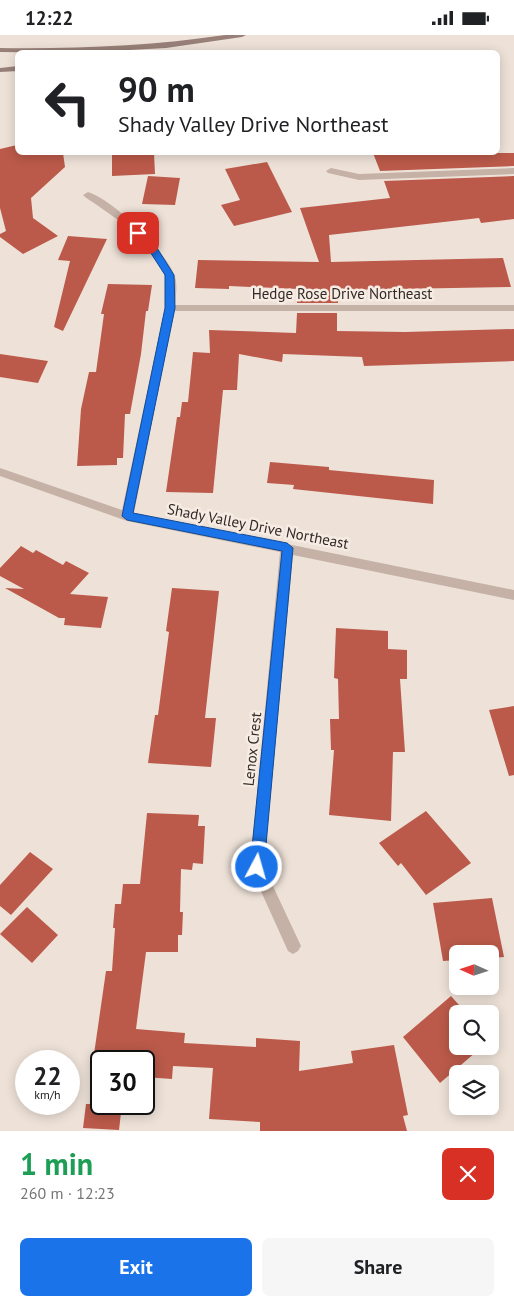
<!DOCTYPE html>
<meta charset="utf-8">
<style>
body{margin:0;font-family:"PT Sans",sans-serif;background:#f6f6f6;color:#202124;height:100vh;display:flex;flex-direction:column;font-size:19px;white-space:nowrap}
*{box-sizing:border-box;margin:0}
p{font-size:16px;color:#757577}
.icon{flex:none;width:28px;height:28px;fill:none;stroke:currentColor;stroke-width:2;stroke-linecap:round;stroke-linejoin:round}
.map{position:relative;height:1096px;overflow:hidden}
.details{display:flex;flex-direction:column;background:#fff;flex:1}
.details>*{flex:none}
.hud{position:absolute;left:15px;top:15px;width:485px;height:105px;border-radius:8px;box-shadow:0 2px 12px #0003;background:#fff;color:#202124;overflow:hidden}
.needle{width:32px;rotate:273deg}
.tools{position:absolute;left:449px;top:910px;display:grid;gap:10px}
.tools a{display:grid;place-items:center;width:50px;height:50px;border-radius:8px;background:#fff;box-shadow:0 2px 12px #0003;font-size:25px}
.speed{position:absolute;left:15px;top:1015px;display:flex;gap:10px;font-size:25px;font-weight:700;text-align:center}
.speed>*{display:grid;place-content:center;width:65px;height:65px;border-radius:50%;background:#fff;box-shadow:0 2px 12px #0003;line-height:1}
.speed small{font-size:12px;font-weight:400}
.speed .limit{border:2px solid #111;border-radius:8px;background:#fff;color:#111}
.pin{position:absolute;display:grid;place-items:center;width:42px;height:42px;color:#fff;margin:-21px;border-radius:10px;box-shadow:0 2px 8px #0006}
.me{position:absolute;width:55px;margin:-28px;rotate:6deg;stroke-linejoin:round;filter:drop-shadow(0 0 4px #0008)}
.turn{display:flex;align-items:center;gap:18px;height:105px;padding:0 20px;font-size:22px}
.turn .icon{width:65px;height:65px;stroke-width:2.5}
.turn b{display:block;font-size:35px;line-height:42px}
.round{display:grid;place-items:center;flex:none;width:52px;height:52px;border-radius:8px;background:#f6f6f6}
.summary{display:flex;align-items:center;justify-content:space-between;height:85px;padding:0 20px}
h1{font-size:30px;font-weight:700;line-height:38px;color:#1e9e55}
.action{display:flex;gap:10px;margin-top:auto;padding:10px 20px}
.action a{flex:1;height:58px;border-radius:8px;background:#1a73e8;color:#fff;font-size:20px;font-weight:700;line-height:58px;text-align:center}
.action a+a{background:#f6f6f6;color:#202124}
.status{display:flex;justify-content:space-between;align-items:center;height:35px;padding:0 25px;background:#fff;direction:ltr}
.status svg{height:14px;fill:currentColor}
.map>svg:first-child{display:block}
</style>
<div class="status"><b>12:22</b><svg viewBox="0 0 49 12"><path d="M0 12V9h3v3zM5 12V6h3v6zM10 12V3h3v9zM15 12V0h3v12zM26 1h20v11H26zM47 4h2v5h-2z"/></svg></div>
<div class="map">
<svg width="514" height="1096" viewBox="0 0 514 1096">
<rect width="100%" height="100%" fill="#eee2d8"/>
<!-- building -->
<path fill="#bb5a4a" d="M17,110L18,118H63L65,132L31,163L33,183L58,201L23,219L0,202V199L6,196L0,173V114Z
M132,118H154L155,139L112,141V120L132,119Z
M373,118H514V131L380,136Z
M267,127L292,177L234,191L221,170L240,165L225,134Z
M148,141L180,143L175,170L142,169Z
M514,141V184L481,188L479,183L329,200L331,227L503,223L511,252L337,255L338,268H297L298,254L229,251V254L195,253L198,225L319,227L300,173L390,163L384,146Z
M68,201L107,204L63,296L54,292L70,226L58,225Z
M108,249L152,250L148,276H146L141,319L130,379H125L123,423H117V430L77,431L81,374L89,337H96L104,279H101Z
M297,278H337V296L405,297L514,294V326L364,331L362,322L283,319L282,327L239,319L237,355H223L213,458L166,457L177,382H180L182,367H188L193,317L210,318L209,295L296,298Z
M0,319L48,326L38,348L0,342Z
M270,427L329,432V435L434,445L433,469L293,454L294,450L267,448Z
M21,511L33,518L36,515L63,530L66,526L89,538L70,559L108,562L101,593L64,590L65,583H59L5,553L24,554L0,541V533Z
M172,553L219,556L205,683H216L211,732L148,728L155,680H158L169,597L166,596Z
M336,593L388,596V614L407,615V644H400L405,717H393L391,786L329,780L334,715H331L330,684H339L338,644L334,643Z
M514,671V740L509,741L489,675Z
M426,776L471,828L426,860L401,828L398,831L379,808Z
M147,778L199,780L198,791H205L203,829L193,828L192,835L181,834L180,877H183L182,900H178V917H146L136,994L185,998L184,1008L256,1012V1003L300,1006L299,1036L353,1028L351,1016L394,1010L408,1080L403,1081L407,1096H260V1087L209,1084L213,1033L173,1031L172,1044L144,1042V1026H93L106,936H112L115,893H113L115,869H121L123,849H140Z
M30,817L53,834L11,880L0,871V850Z
M492,863L504,922L490,923V919H458V925L443,926L433,868Z
M27,872L58,900L32,928L0,899Z
M451,961L467,979H458V1011H483L440,1048L403,1002Z
M86,1069H122L119,1095L83,1093Z"/>
<g fill="none" stroke-linecap="round" stroke-linejoin="round">
<!-- street -->
<path fill="#c5b1a6" fill-rule="evenodd" d="M331,133L359,139L514,133V139L359,145L328,138L326,136Z
M88,157C113,165 164,214 174,239C178,248 176,260 175,270H514V276H174L134,478L514,555V565L293,520L264,832L301,911L298,916L293,919L288,916L250,832L280,517L127,486L0,441V433L122,475L165,273C165,263 167,252 165,242C158,209 111,180 85,162L83,160Z"/>
<!-- secondary -->
<path fill="#988078" fill-rule="evenodd" d="M225,0H246L242,2L166,13L74,18L0,17V13C75,14 151,11 225,0Z
M18,31V36L0,37V33Z"/>
</g>
<!-- route -->
<path fill="#1a73e8" stroke="#114b97" d="M138,195L152,205L174,240L175,273L133,478L287,508L293,513L264,832L262,837L257,839L252,837L250,832L282,516L127,485L122,481L165,273V240L145,209L134,198Z"/>
<g text-anchor="middle" dominant-baseline="central" stroke-width="5" stroke-linejoin="round" paint-order="stroke">
<!-- street labels -->
<g font-size="15" fill="#322926" stroke="#f7ece4">
<text x="342" y="258">Hedge Rose Drive Northeast</text>
<text transform="translate(258 491) rotate(11)">Shady Valley Drive Northeast</text>
<text transform="translate(252 714) rotate(-84)">Lenox Crest</text>
</g>
</g>
</svg>
<div class="tools">
<a><svg class="needle" viewBox="-14 -14 28 28"><path d="M0-13l5 13h-10z" fill="#e53935"/><path d="M0 13l5-13h-10z" fill="#757577"/></svg></a>
<a><svg class="icon" aria-label="search" viewBox="0 0 24 24"><circle cx="10" cy="10" r="6"/><path d="M15 15l6 6"/></svg></a>
<a><svg class="icon" aria-label="layers" viewBox="0 0 24 24"><path d="M12 4l9 5-9 5-9-5zM3 14l9 5 9-5"/></svg></a>
</div>
<div class="speed"><div>22<small>km/h</small></div><div class="limit">30</div></div>
<div class="pin" style="left:138px;top:198px;background:#d93025"><svg class="icon" aria-label="arrive" viewBox="0 0 24 24"><path d="M6 21V4h12l-3 4 3 4H6"/></svg></div>
<svg class="me" style="left:257px;top:832px" viewBox="-20 -20 40 40"><circle r="17" fill="#1a73e8" stroke="#fff" stroke-width="3"/><path d="M0-11L8 9 0 5-8 9z" fill="#fff"/></svg>
<div class="hud">
<div class="turn"><svg class="icon" aria-label="left" viewBox="0 0 24 24"><path d="M17 20v-9H6M10 6l-5 5 5 5"/></svg><div><b>90 m</b>Shady Valley Drive Northeast</div></div>
</div>
</div>
<section class="details">
<div class="summary"><div><h1>1 min</h1><p>260 m · 12:23</p></div><a class="round" style="background:#d93025;color:#fff"><svg class="icon" aria-label="close" viewBox="0 0 24 24"><path d="M6 6l12 12M18 6L6 18"/></svg></a></div>
<div class="action"><a>Exit</a><a>Share</a></div>
</section>
